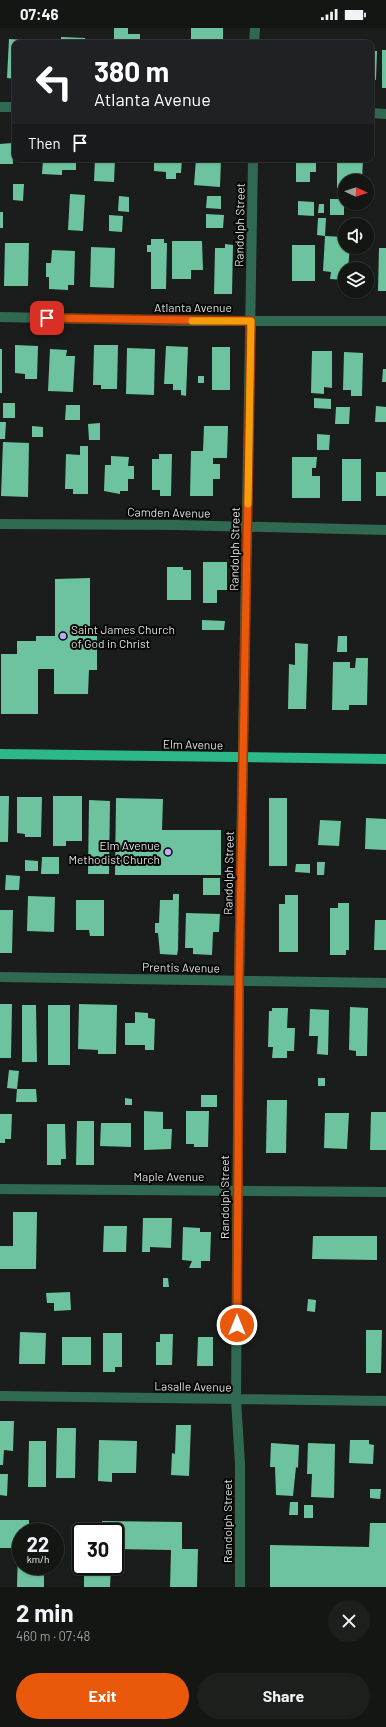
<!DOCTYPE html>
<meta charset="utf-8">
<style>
body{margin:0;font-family:Barlow,sans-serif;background:#1d1f1d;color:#f1f3f6;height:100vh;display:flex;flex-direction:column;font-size:15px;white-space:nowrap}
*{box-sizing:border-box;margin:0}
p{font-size:13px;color:#9d9fa0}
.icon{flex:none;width:22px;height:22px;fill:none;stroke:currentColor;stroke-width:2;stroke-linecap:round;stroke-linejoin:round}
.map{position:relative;height:1559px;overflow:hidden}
.drawer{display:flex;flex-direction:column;background:#141614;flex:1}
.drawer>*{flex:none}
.guide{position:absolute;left:12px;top:12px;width:362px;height:122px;border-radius:8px;box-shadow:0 1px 3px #0004,0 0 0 1px #333534;background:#202124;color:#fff;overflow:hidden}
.needle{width:26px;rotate:93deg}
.fabs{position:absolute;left:338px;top:146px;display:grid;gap:8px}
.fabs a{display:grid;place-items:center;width:36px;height:36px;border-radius:50%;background:#141614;box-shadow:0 1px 3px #0004,0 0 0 1px #333534;font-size:20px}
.speed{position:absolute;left:12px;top:1495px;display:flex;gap:8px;font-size:20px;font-weight:700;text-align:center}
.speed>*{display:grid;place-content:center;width:52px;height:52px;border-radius:50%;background:#141614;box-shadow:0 1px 3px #0004,0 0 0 1px #333534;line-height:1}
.speed small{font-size:10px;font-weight:400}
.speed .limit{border:2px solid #111;border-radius:6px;background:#fff;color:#111}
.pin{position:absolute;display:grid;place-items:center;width:34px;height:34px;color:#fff;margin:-17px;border-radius:8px;box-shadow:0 2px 6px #0006}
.me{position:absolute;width:44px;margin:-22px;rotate:0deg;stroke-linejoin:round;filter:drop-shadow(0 0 3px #0008)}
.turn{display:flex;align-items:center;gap:14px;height:84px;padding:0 16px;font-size:18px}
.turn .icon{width:52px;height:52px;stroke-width:2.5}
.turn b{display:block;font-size:28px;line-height:34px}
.then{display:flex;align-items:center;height:38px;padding:0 16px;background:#0003;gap:8px;font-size:15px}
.round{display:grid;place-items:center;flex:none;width:42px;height:42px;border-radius:21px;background:#1d1f1d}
.head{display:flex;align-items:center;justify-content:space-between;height:68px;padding:0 16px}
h1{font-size:24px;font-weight:700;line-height:30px}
.primary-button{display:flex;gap:8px;margin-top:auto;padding:8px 16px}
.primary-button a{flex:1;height:46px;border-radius:24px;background:#ea580c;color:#fff;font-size:16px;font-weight:700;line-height:46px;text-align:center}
.primary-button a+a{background:#1d1f1d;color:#f1f3f6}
.status{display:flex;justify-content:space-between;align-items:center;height:28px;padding:0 20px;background:#141614;direction:ltr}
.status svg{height:11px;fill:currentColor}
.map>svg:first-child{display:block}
</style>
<div class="status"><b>07:46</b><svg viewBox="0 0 49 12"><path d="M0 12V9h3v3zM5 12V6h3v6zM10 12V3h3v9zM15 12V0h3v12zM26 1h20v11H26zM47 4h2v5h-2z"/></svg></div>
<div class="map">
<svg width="386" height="1559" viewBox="0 0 386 1559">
<rect width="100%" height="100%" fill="#1a1d1b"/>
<!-- building -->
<path fill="#6dc39f" d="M114,0H128V6H140V15H114Z
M191,0H223V15H191Z
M61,9L85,10V15H61Z
M9,11L27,12V15H15V51L7,50Z
M382,22H386V60H382Z
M371,23H377L376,52L371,51Z
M12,115L13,136H0V116Z
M43,131H76V142H62V147L42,146Z
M95,131H115L114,154L94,153Z
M154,131H182L181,145H176V151H166V144L154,143Z
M196,131H221L220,159L194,157Z
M296,131H316V144H310V154H296Z
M337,131H363L362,153H345V160H337Z
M13,156H24L23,173L13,172Z
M70,166L85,167L83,203L68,202Z
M119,168L129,169V184L118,183Z
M207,168H221V181L206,180Z
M330,171H344V187H330Z
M298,173L314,174V188L298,187Z
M319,176H324V185H318Z
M0,184H3V200H0Z
M206,186L224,187L223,200H206Z
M109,187L123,188L122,204L109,203Z
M318,190H326L325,208L317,207Z
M325,208L345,209V219H350L348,241H345V252L330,251L331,244L323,243Z
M151,211H164V215H167L166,261H151V224H147V217H151Z
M172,213H202L203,242H191V251H172Z
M5,215H29L28,258H4Z
M225,216L233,217L232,266H214L215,220H225Z
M292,217H315V253H292Z
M91,219L115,220L114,260L90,259Z
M379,220H386V263H378Z
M52,222L75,223L74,257H68V262L49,261V249H46V235H51Z
M15,317L38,318L37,351H25V346L15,345Z
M94,317H118L117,361H101V357H93Z
M166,318L188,319L186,368L181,367V362H173V356H164Z
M212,319H230V362H212Z
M127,320L155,321L154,367L126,366Z
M0,321H2V365H0Z
M50,321L67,322L66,328H75L73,364L48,363Z
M312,323H332V360L324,359V366L311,365Z
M344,324L363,325L362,368H351V362H343Z
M383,341H386V354H382Z
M198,348H204V355H198Z
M314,370L331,371V381L314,380Z
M3,375H15V390H3Z
M66,377H80V392H65Z
M376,378L386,379V394H375Z
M336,379H350L349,396H335Z
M0,394H6L5,411H0Z
M100,395V412H89L88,396Z
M32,398L43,399V409H32Z
M204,398H228L227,430H213V436H220V451H213V468H190L191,423H203Z
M317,406L330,407L329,422H317Z
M3,414L29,415L28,469L1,468Z
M80,418H88V466H73V461H65L66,426L80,427Z
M159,426H172L171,468H160V462H152V431H159Z
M111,428L129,429L128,438H134V451H128V463H120V466L104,463L105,437H111Z
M292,429H317L316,440H312V448H320V470H292Z
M342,431H361V473H342Z
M376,444H386V468H376Z
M203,534H227V562H217V575H203Z
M167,539H183V542H191V572H167Z
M90,550V608H97V642H89L88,666H54V641H38V686H1V626H17V613H36V608H55V551Z
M202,592L225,593L224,602H202Z
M338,608H347V624H337Z
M295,615L308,616L306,681H288L289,636L295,637Z
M356,630H368L367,677H349V682H332L333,634H350V640H355Z
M0,768H9L8,814H0Z
M53,768H82V813H66V818H53Z
M17,769H42L41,809H25V806L17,805Z
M116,770L163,771L162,802H221V847H115Z
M269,770H287V838H269Z
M89,772L110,773L109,846H88Z
M366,790L386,791V822L365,821Z
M320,792L341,793L339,818L318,817Z
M42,829H59V846H41Z
M25,832L38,833V843H25Z
M317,834H325L324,847H317Z
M296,836H310V845L295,844Z
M6,847L20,848L19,862H5Z
M203,850H220V867H203Z
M173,866H179L178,922L177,927L160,926L158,905H155V895H159L160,872H173Z
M285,867H298V924H279V876H285Z
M28,868L55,869L54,904L27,903Z
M76,872H104V908H90L89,902H76Z
M338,875H349V922H346V927H330V880H338Z
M0,882H13L12,925H0Z
M186,885L220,886L219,904H213L212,927L193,926V920H185Z
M375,892H386V922H374Z
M0,976H12L11,1030H0Z
M79,976L117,977L116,1026H98V1022L78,1021Z
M22,977H36L37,1034H22Z
M48,977H70V1037H48Z
M350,979L368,980L367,1028H356V1023L349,1022Z
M272,980H288L287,1000H295L294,1023H287V1030H272L273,1019H268L269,983H272Z
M310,981L329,982L328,1027L317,1026L318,1008H309Z
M135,984L148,985V990L155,991L154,1022H145V1017H125V995H135Z
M9,1042L19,1043L17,1061L7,1060Z
M318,1050H325V1058H318Z
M17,1061H36L37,1074H16Z
M201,1067H217V1079H201Z
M125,1070L132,1071V1077H125Z
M267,1072H287L286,1125H266Z
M144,1083L163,1084V1101H172L171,1121L144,1122Z
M186,1083H209L208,1119H194V1116H186Z
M371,1084H386V1122H370Z
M325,1085H349L347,1121L324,1120Z
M0,1086H12L11,1111H5V1115H0Z
M77,1093H94V1137H76Z
M101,1095H131V1119L100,1118Z
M47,1096H65L66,1131H61V1137H47Z
M13,1184H37L36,1241H0V1218H13Z
M143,1190H172L171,1220L150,1219V1224H142Z
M104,1198H127L126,1224H103Z
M183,1199L200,1200V1204H211L210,1233H201V1240H189L192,1233L182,1232Z
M313,1208H377V1232L312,1231Z
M163,1250H168L169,1259H163Z
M70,1264L71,1282L54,1283V1275H47L46,1265Z
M308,1271L316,1272L315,1284L307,1283Z
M366,1302H382L381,1345H366Z
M20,1304L46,1305L45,1336H19Z
M103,1305H122V1339H115V1344H103Z
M160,1306H173L172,1337H156V1314H160Z
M62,1309H91V1337H62Z
M198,1309H213V1338H197Z
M0,1393H14L13,1423L4,1422L3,1437H0Z
M176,1397H191L189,1448L171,1447L172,1425L175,1426Z
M57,1400H76L75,1450H56Z
M99,1412L137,1413L136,1445H112V1454L98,1453Z
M350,1412H369V1416L374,1417L373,1436L349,1435Z
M29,1413H46V1459H28Z
M271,1415L299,1417L298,1440L296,1439L293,1468L276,1467L275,1439H270Z
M308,1415L335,1416L334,1470L311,1469L312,1446H307Z
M0,1446H8L7,1468L0,1467Z
M370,1461H381L380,1471L370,1470Z
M290,1474H298V1487H289Z
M304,1477H313V1490H304Z
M0,1492H29V1504H21V1538H44V1559H17L18,1520H0Z
M102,1493L182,1494V1521H198L197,1559H170L171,1522L115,1521V1504H102Z
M370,1495H386V1559H270V1517L369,1519Z
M84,1538H111L110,1559H84Z"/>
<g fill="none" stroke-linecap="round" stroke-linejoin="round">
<!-- minor -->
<path stroke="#306952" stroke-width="10" d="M254,15L255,0
M0,79H15
M371,85L386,86
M0,289L188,293H386
M0,496L175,497L386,502
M0,949L386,955
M0,1161L386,1164
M0,1368L386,1373
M240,1559V1436L236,1372L239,952L253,131"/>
<!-- major -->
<path stroke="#2cb888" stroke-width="10" d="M0,726L386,731"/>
</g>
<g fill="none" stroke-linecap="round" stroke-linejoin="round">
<defs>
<path id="route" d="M47,290L251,293L239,952L237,1297"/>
</defs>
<!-- route casing -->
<use href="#route" stroke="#983908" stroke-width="10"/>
<!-- route -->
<use href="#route" stroke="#ea580c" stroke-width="7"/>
<!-- slow -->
<path stroke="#f59e0b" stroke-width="7" d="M192,293H251L248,476"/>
</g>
<!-- markers -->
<g fill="#bbaaf6" stroke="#060706" stroke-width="1.5">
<circle cx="63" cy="608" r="4"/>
<circle cx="168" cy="824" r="4"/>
</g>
<g text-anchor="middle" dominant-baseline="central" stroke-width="4" stroke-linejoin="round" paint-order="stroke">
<!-- street labels -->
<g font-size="12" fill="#dbdddc" stroke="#060706">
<text transform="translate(239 197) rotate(-89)">Randolph Street</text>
<text x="193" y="279">Atlanta Avenue</text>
<text transform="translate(169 484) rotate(1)">Camden Avenue</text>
<text transform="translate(234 521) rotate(-89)">Randolph Street</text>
<text transform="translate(193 716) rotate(1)">Elm Avenue</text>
<text transform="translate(228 845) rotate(-89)">Randolph Street</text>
<text transform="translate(181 939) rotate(1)">Prentis Avenue</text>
<text x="169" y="1148">Maple Avenue</text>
<text transform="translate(224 1169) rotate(-90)">Randolph Street</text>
<text transform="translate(193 1358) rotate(1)">Lasalle Avenue</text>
<text transform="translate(227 1493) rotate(-90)">Randolph Street</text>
</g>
<!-- poi labels -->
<g font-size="12" fill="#dbdddc" stroke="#060706" text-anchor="start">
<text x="71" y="601">Saint James Church<tspan x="71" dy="14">of God in Christ</tspan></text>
<text x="160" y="817" text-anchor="end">Elm Avenue<tspan x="160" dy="14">Methodist Church</tspan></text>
</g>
</g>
</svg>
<div class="fabs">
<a><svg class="needle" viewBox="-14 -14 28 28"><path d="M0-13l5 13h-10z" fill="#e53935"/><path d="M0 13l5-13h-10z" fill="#9d9fa0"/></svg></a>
<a><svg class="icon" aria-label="sound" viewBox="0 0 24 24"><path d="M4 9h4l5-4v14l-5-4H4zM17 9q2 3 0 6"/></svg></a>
<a><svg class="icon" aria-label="layers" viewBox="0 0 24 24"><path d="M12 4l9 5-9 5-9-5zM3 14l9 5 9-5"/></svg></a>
</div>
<div class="speed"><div>22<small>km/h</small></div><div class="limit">30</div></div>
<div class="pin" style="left:47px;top:290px;background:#d93025"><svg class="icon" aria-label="arrive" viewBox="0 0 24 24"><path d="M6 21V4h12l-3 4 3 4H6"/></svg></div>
<svg class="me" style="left:237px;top:1297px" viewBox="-20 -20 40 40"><circle r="17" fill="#ea580c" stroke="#fff" stroke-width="3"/><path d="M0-11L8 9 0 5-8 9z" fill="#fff"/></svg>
<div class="guide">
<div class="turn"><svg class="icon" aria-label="left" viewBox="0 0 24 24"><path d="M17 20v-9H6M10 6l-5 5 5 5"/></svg><div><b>380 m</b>Atlanta Avenue</div></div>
<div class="then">Then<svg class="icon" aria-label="arrive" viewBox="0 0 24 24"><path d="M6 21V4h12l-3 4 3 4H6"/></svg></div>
</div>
</div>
<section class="drawer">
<div class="head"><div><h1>2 min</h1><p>460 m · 07:48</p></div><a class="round"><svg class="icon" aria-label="close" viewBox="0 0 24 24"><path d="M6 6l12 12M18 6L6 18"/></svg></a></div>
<div class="primary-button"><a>Exit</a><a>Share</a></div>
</section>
